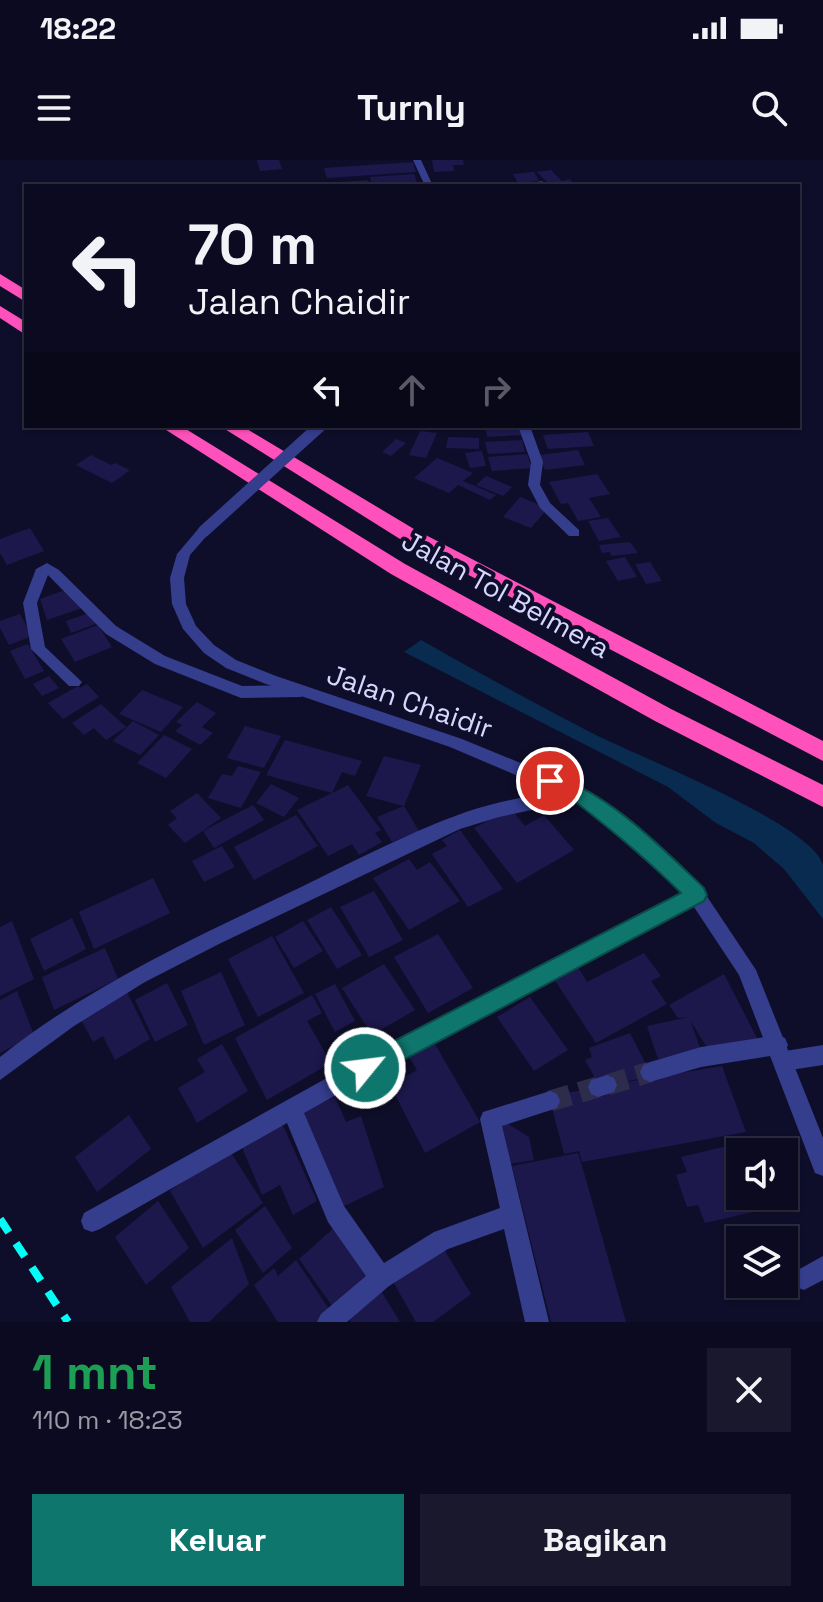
<!DOCTYPE html>
<html lang="id">
<meta charset="utf-8">
<style>
body{margin:0;font-family:"Space Grotesk",sans-serif;background:#19182d;color:#f1f3f6;height:100vh;display:flex;flex-direction:column;font-size:30px;white-space:nowrap}
*{box-sizing:border-box;margin:0}
p{font-size:26px;color:#9a9aa5}
.icon{flex:none;width:44px;height:44px;fill:none;stroke:currentColor;stroke-width:2;stroke-linecap:round;stroke-linejoin:round}
.map{position:relative;height:1162px;overflow:hidden}
.details{display:flex;flex-direction:column;background:#0b0a20;flex:1}
.details>*{flex:none}
.hud{position:absolute;left:24px;top:24px;width:776px;height:244px;border-radius:0px;box-shadow:0 2px 6px #0004,0 0 0 2px #2b2b3e;background:#0b0a20;color:#f1f3f6;overflow:hidden}
.controls{position:absolute;left:726px;top:978px;display:grid;gap:16px}
.controls a{display:grid;place-items:center;width:72px;height:72px;border-radius:0px;background:#0b0a20;box-shadow:0 2px 6px #0004,0 0 0 2px #2b2b3e;font-size:40px}
.pin{position:absolute;display:grid;place-items:center;width:68px;height:68px;color:#fff;margin:-34px;border:4px solid #fff;border-radius:50%;box-shadow:0 2px 8px #0007}
.me{position:absolute;width:88px;margin:-44px;rotate:61deg;stroke-linejoin:round;filter:drop-shadow(0 0 6px #0008)}
.turn{display:flex;align-items:center;gap:28px;height:168px;padding:0 32px;font-size:36px}
.turn .icon{width:104px;height:104px;stroke-width:2.5}
.turn b{display:block;font-size:56px;line-height:68px}
.lanes{display:flex;align-items:center;height:76px;padding:0 32px;background:#0003;justify-content:center;gap:40px;direction:ltr}
.lanes .off{opacity:.35}
.round{display:grid;place-items:center;flex:none;width:84px;height:84px;border-radius:0px;background:#19182d}
.summary{display:flex;align-items:center;justify-content:space-between;height:136px;padding:0 32px}
h1{font-size:48px;font-weight:800;line-height:60px;color:#1e9e55}
.action{display:flex;gap:16px;margin-top:auto;padding:16px 32px}
.action a{flex:1;height:92px;border-radius:0px;background:#0f766e;color:#fff;font-size:32px;font-weight:800;line-height:92px;text-align:center}
.action a+a{background:#19182d;color:#f1f3f6}
.status{display:flex;justify-content:space-between;align-items:center;height:56px;padding:0 40px;background:#0b0a20;direction:ltr}
.status svg{height:22px;fill:currentColor}
header{display:flex;justify-content:space-between;align-items:center;height:104px;padding:0 32px;background:#0b0a20;font-size:36px;font-weight:800}
.map>svg:first-child{display:block}
</style>
<div class="status"><b>18:22</b><svg viewBox="0 0 49 12"><path d="M0 12V9h3v3zM5 12V6h3v6zM10 12V3h3v9zM15 12V0h3v12zM26 1h20v11H26zM47 4h2v5h-2z"/></svg></div>
<header><svg class="icon" aria-label="menu" viewBox="0 0 24 24"><path d="M4 6h16M4 12h16M4 18h16"/></svg>Turnly<svg class="icon" aria-label="search" viewBox="0 0 24 24"><circle cx="10" cy="10" r="6"/><path d="M15 15l6 6"/></svg></header>
<div class="map">
<svg width="823" height="1162" viewBox="0 0 823 1162">
<rect width="100%" height="100%" fill="#0f0e2a"/>
<!-- water -->
<path fill="#082b4f" d="M421,480C477,512 534,543 592,573C634,595 811,663 823,705C823,720 823,743 823,759L784,709L754,683L716,663L668,627L404,492Z"/>
<!-- building -->
<path fill="#1c184c" d="M257,0H279L282,9L260,11Z
M432,0H463L464,5H453L454,11L434,12Z
M413,2L416,12L327,18L324,8Z
M551,10L562,21L570,19L577,26H551L537,12Z
M534,12L539,21L518,23L513,14Z
M414,14L417,22L406,23L407,26H372L370,17Z
M368,20L370,26H341L340,22Z
M485,266H521L523,275L487,277Z
M420,271L437,273L426,298L409,295Z
M588,272L594,286L548,289L543,275Z
M448,277L479,278V289L446,288Z
M396,279L406,283L391,296L382,292Z
M522,280L525,292L488,294L485,282Z
M578,290L585,305L545,310L539,295Z
M482,291L486,306L470,308L465,293Z
M527,294L532,308L492,311L488,297Z
M91,295L111,305L115,303L130,310L112,323L76,305Z
M437,298L473,313L463,321L496,335L490,340L458,325L449,333L414,318Z
M597,314L610,334L589,338L601,357L578,361L568,343L561,344L549,322Z
M486,316L512,327L503,336L476,325Z
M520,337L548,348L531,368L503,357Z
M608,358L621,377L599,381L588,361Z
M30,368L44,391L7,405L0,393V379Z
M630,382L638,393L611,396L610,392L602,393L599,385Z
M625,397L637,417L618,421L606,401Z
M650,402L662,421L646,424L635,404Z
M68,429L82,448L47,460L40,439Z
M92,452L98,463L71,473L66,461Z
M20,454L32,476L9,485L0,468V461Z
M98,465L112,487L75,502L61,479Z
M28,484L44,511L25,519L10,491Z
M49,516L59,528L42,536L33,524Z
M87,524L99,537L63,559L48,543L78,526L80,528Z
M142,530L183,547L161,572L119,554Z
M197,542L216,553L202,567L213,573L200,585L175,571L182,565L176,562Z
M101,544L126,567L106,580L94,568L84,575L72,563Z
M133,561L159,575L140,595L113,581Z
M245,566L281,576L264,608L227,598Z
M164,575L192,589L166,618L137,603Z
M285,580L362,601L355,616L342,612L332,633L348,625L381,670L375,673L382,682L359,695L352,684L328,696L297,650L332,633L266,615Z
M384,596L421,605L404,646L419,671L392,682L377,657L404,646L366,636Z
M238,606L261,612L241,648L208,638L222,614L232,616Z
M271,624L299,638L284,657L256,643Z
M197,633L221,658L185,683L168,665L177,658L170,651Z
M253,645L264,660L214,688L203,671Z
M511,649L525,666L544,655L574,690L517,723L474,668Z
M296,655L318,686L254,720L234,687Z
M460,670L503,729L468,747L432,694L447,686L442,680Z
M222,686L235,707L204,722L192,701Z
M409,699L417,710L430,702L460,741L409,770L373,718Z
M153,718L170,753L94,789L79,752Z
M374,731L403,780L369,797L340,747Z
M331,747L362,795L337,809L307,760Z
M72,758L86,789L44,811L30,779Z
M12,761L34,819L0,836V767Z
M303,761L323,791L294,808L275,777Z
M438,774L473,828L428,853L394,797Z
M272,776L304,833L258,857L228,799Z
M105,788L118,819L54,850L42,817Z
M644,793L661,816L651,821L667,844L596,883L554,819L578,807L587,822Z
M384,804L415,850L372,875L342,828Z
M221,812L245,865L204,885L181,831Z
M724,814L758,880L711,894L690,860L701,890L658,899L647,866L689,857L678,858L669,845Z
M167,823L188,865L155,882L135,840Z
M335,824L355,861L335,872L315,834Z
M126,830L150,879L115,900L103,876L93,882L80,858Z
M17,831L34,875L0,893V840Z
M312,835L322,853L307,861L331,903L267,940L235,878Z
M530,837L568,890L534,911L497,857Z
M630,873L652,916L615,924L722,906L746,972L582,1002L579,991L564,994L549,936L600,927L585,900L592,897L589,888Z
M222,884L248,931L197,963L178,928L205,912L197,899Z
M435,884L480,962L425,993L390,925L417,910L409,897Z
M335,937L346,962L361,956L384,1027L336,1050L297,953Z
M491,953L529,977L534,1000L504,1005Z
M129,955L151,989L97,1032L75,997Z
M280,959L317,1041L293,1055L280,1025L262,1035L239,980Z
M735,984L740,997V1036H756L761,1050L705,1063L698,1045L687,1047L676,1015L687,1012L681,997Z
M228,988L263,1043L203,1088L170,1031Z
M578,993L583,1009L626,1162H551L512,1006Z
M158,1041L189,1088L146,1125L115,1077Z
M265,1046L292,1088L263,1113L235,1070Z
M336,1066L374,1118L337,1153L299,1099Z
M232,1078L249,1124L209,1162H190L171,1127Z
M440,1083L471,1134L433,1162H416L391,1118Z
M296,1100L331,1152L320,1162H278L254,1125L274,1108L278,1116Z
M378,1126L400,1162H351L345,1152Z"/>
<g fill="none" stroke-linecap="round" stroke-linejoin="round">
<!-- minor-tunnel -->
<path stroke="#2d2c4a" stroke-width="21" stroke-dasharray="21 10" stroke-linecap="butt" d="M607,925L650,912
M550,941L598,927"/>
<!-- service -->
<path fill="#353d8d" fill-rule="evenodd" d="M823,1096V1120L804,1130L796,1127L793,1119L796,1111Z"/>
<!-- minor -->
<path fill="#353d8d" fill-rule="evenodd" d="M542,21L546,24L545,26H515Z
M518,266H530L543,302L540,325L550,343L579,370V376H569L540,348L528,325L531,302Z
M47,403L59,410L116,466L165,496L242,526L301,525L309,531L301,537L241,538L155,504L106,474L48,415L37,443L45,487L82,522L79,526H69L31,489L23,443L36,409Z
M578,627L584,629L586,634L584,639L499,657L460,669L219,784L145,822L74,866L0,920V897C84,830 181,784 278,738C340,709 401,675 466,652C502,640 540,634 578,627Z
M696,727L702,729L705,735L702,741L420,888L304,953L344,1046L384,1103L434,1072L500,1048L480,959L483,952L550,931L557,934L560,941L557,948L502,966L549,1162H525L504,1069L448,1089L389,1126L347,1162H317L321,1154L366,1116L328,1062L287,963L100,1069L92,1072L84,1069L81,1061L84,1053L406,874Z
M778,875L785,878L788,885L785,891L823,885V905L784,911L777,908L774,901L777,895L701,907L650,922L643,919L640,912L643,905L650,902L701,887Z
M607,915L614,918L617,925L614,932L598,937L591,934L588,927L591,920Z"/>
<!-- tertiary -->
<path fill="#353d8d" fill-rule="evenodd" d="M413,0H421L433,26H425Z
M204,367L211,371L190,395L184,418L186,444L196,466L214,485L236,500L276,516L462,579L584,629L652,681L702,729L756,810L823,978V1016L815,1013L739,815L690,741L640,691L572,639L450,587L266,524L226,508L204,493L183,469L172,444L170,418L177,394L199,368Z"/>
<!-- motorway -->
<path fill="#ff51bb" fill-rule="evenodd" d="M0,114L26,130V142L0,126Z
M0,146L26,162V175L0,158Z
M160,266H181L405,404L671,549L823,625V647L655,561L391,414Z
M220,266H242L414,369L823,581V601L400,379Z"/>
<!-- rail -->
<path stroke="#02fff7" stroke-width="8" stroke-dasharray="16 13" stroke-linecap="butt" d="M0,1059L68,1162"/>
<!-- tertiary-bridge -->
<path stroke="#353d8d" stroke-width="12" d="M204,371L320,266"/>
</g>
<!-- route -->
<path fill="#0f766e" stroke="#0a4d48" stroke-width="2" d="M550,614C610,634 659,685 704,728L707,735L704,741L373,916L365,920L357,916L353,908L357,900L681,733C648,700 613,671 577,643C566,635 547,633 540,621L543,616Z"/>
<g text-anchor="middle" dominant-baseline="central" stroke-width="8" stroke-linejoin="round" paint-order="stroke">
<!-- street labels -->
<g font-size="28" fill="#d6d7ff" stroke="#0f0e2a">
<text transform="translate(506 434) rotate(29)">Jalan Tol Belmera</text>
<text transform="translate(410 541) rotate(19)">Jalan Chaidir</text>
</g>
</g>
</svg>
<div class="controls">
<a><svg class="icon" aria-label="sound" viewBox="0 0 24 24"><path d="M4 9h4l5-4v14l-5-4H4zM17 9q2 3 0 6"/></svg></a>
<a><svg class="icon" aria-label="layers" viewBox="0 0 24 24"><path d="M12 4l9 5-9 5-9-5zM3 14l9 5 9-5"/></svg></a>
</div>
<div class="pin" style="left:550px;top:621px;background:#d93025"><svg class="icon" aria-label="arrive" viewBox="0 0 24 24"><path d="M6 21V4h12l-3 4 3 4H6"/></svg></div>
<svg class="me" style="left:365px;top:908px" viewBox="-20 -20 40 40"><circle r="17" fill="#0f766e" stroke="#fff" stroke-width="3"/><path d="M0-11L8 9 0 5-8 9z" fill="#fff"/></svg>
<div class="hud">
<div class="turn"><svg class="icon" aria-label="left" viewBox="0 0 24 24"><path d="M17 20v-9H6M10 6l-5 5 5 5"/></svg><div><b>70 m</b>Jalan Chaidir</div></div>
<div class="lanes"><svg class="icon" aria-label="left" viewBox="0 0 24 24"><path d="M17 20v-9H6M10 6l-5 5 5 5"/></svg><svg class="icon off" aria-label="ahead" viewBox="0 0 24 24"><path d="M12 20V5M6 11l6-6 6 6"/></svg><svg class="icon off" aria-label="right" viewBox="0 0 24 24"><path d="M7 20v-9h11M14 6l5 5-5 5"/></svg></div>
</div>
</div>
<section class="details">
<div class="summary"><div><h1>1 mnt</h1><p>110 m · 18:23</p></div><a class="round"><svg class="icon" aria-label="close" viewBox="0 0 24 24"><path d="M6 6l12 12M18 6L6 18"/></svg></a></div>
<div class="action"><a>Keluar</a><a>Bagikan</a></div>
</section>
